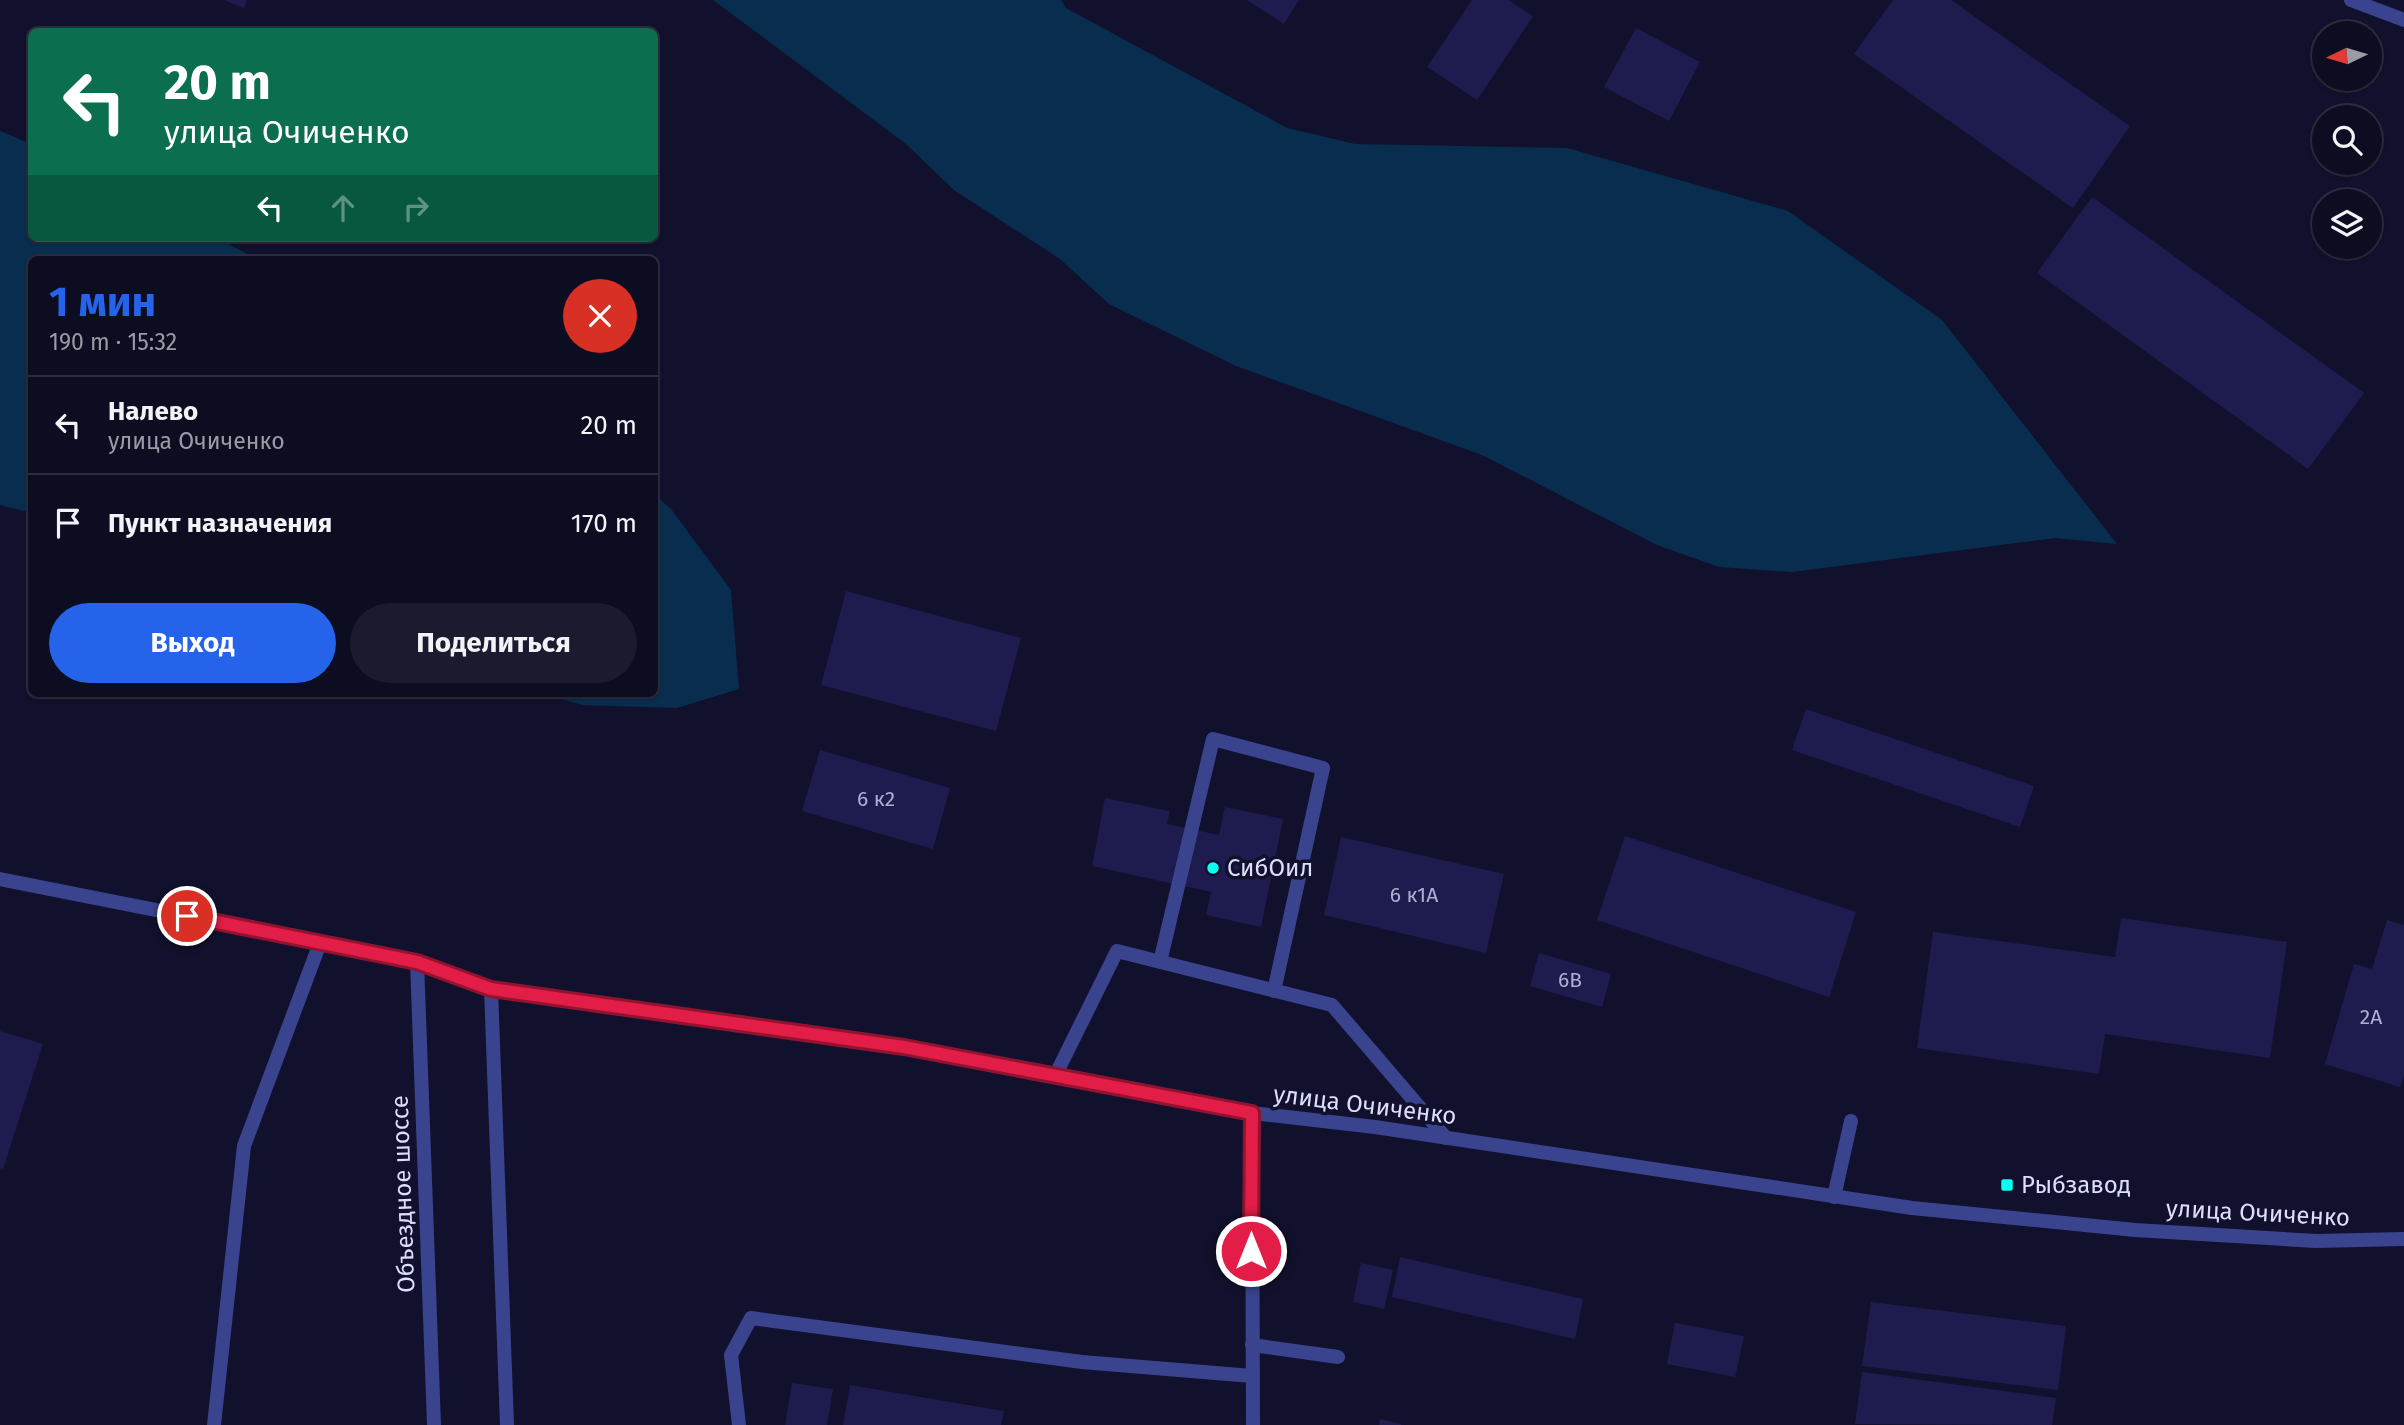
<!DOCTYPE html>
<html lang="ru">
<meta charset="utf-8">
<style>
body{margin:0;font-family:"Fira Sans",sans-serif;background:#1b1b2f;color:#f1f3f6;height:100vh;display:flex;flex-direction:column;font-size:26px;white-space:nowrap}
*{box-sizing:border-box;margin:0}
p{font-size:23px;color:#9a9ca5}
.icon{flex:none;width:38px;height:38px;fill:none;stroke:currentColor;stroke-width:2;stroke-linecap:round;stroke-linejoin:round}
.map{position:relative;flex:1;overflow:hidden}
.panel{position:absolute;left:28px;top:256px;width:630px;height:441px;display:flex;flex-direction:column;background:#0d0d22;border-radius:10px;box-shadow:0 2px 5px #0004,0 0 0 2px #2d2d40}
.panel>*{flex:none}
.top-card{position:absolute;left:28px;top:28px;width:630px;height:214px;border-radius:10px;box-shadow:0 2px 5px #0004,0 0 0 2px #2d2d40;background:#0b6e4f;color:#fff;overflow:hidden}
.needle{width:46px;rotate:265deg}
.buttons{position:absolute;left:2312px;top:21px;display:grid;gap:14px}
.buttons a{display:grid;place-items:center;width:70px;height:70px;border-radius:50%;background:#0d0d22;box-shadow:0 2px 5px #0004,0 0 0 2px #2d2d40;font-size:35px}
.pin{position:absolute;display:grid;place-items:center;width:60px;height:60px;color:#fff;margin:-30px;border:4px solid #fff;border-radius:50%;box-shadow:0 2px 7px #0007}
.me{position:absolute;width:77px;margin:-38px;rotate:0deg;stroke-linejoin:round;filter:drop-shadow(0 0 5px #0008)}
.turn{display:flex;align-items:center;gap:24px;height:147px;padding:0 21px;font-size:32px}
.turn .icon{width:91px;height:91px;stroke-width:2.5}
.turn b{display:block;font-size:49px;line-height:60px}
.lanes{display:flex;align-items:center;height:66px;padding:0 21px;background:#0003;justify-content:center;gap:35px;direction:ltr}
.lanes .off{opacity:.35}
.round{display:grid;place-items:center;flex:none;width:74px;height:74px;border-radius:37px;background:#1b1b2f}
.headline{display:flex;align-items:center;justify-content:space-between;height:119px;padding:0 21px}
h1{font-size:42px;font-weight:700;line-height:52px;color:#2563eb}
.action{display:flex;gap:14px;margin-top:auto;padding:14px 21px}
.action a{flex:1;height:80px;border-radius:42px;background:#2563eb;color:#fff;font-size:28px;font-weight:700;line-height:80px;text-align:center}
.action a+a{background:#1b1b2f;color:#f1f3f6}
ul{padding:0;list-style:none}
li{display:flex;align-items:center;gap:21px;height:98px;padding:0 21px;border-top:2px solid #2d2d40}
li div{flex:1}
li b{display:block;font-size:26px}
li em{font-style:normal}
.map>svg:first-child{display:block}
</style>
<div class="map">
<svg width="2404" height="1425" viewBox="0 0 2404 1425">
<rect width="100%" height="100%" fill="#11112d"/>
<!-- water -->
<path fill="#092d4e" d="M713,0H1061L1066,8L1287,128L1355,144L1567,148L1788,211L1942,320L2117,544L2056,538L1792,572L1719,567L1657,545L1482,455L1236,366L1109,304L1060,259L954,190L906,144Z
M0,131L31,144L32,238H218L256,259H32L31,513L0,505Z
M655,495L671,509L731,590L739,689L677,708L583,705L539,693H654Z"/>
<!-- building -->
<path fill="#1e1c4f" d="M224,0H247L244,8Z
M1247,0H1299L1284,24Z
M1472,0H1508L1533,16L1477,100L1427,67Z
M1893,0H1951L2130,126L2073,208L1854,54Z
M1636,28L1700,62L1669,121L1604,87Z
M2092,197L2364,393L2308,469L2037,273Z
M846,591L1021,638L996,731L821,685Z
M1806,709L2034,786L2020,827L1792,750Z
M820,750L950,788L933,849L802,811Z
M1105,798L1170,811L1167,824L1219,835L1225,807L1283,819L1261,927L1206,915L1211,892L1092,866Z
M1625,836L1856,912L1829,997L1597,920Z
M1341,837L1504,874L1486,953L1324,915Z
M2121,918L2287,942L2270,1058L2105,1034L2099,1074L1917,1048L1933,932L2115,957Z
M2387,920L2404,925V1076L2400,1087L2325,1064L2354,964L2372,969Z
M1539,953L1611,974L1602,1007L1530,986Z
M0,1031L43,1044L3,1169L0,1168Z
M1400,1257L1583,1299L1575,1339L1392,1297Z
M1361,1263L1393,1270L1384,1309L1353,1302Z
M1871,1302L2066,1326L2058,1390L1862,1366Z
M1675,1323L1744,1336L1735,1377L1667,1364Z
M1862,1372L2056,1398L2052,1425L1855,1424Z
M792,1383L833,1389L827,1425H785Z
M850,1385L1004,1411L1001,1425H843Z
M1380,1419L1401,1424V1425H1379Z"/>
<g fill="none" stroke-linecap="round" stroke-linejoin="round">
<!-- service -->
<path stroke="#3a448e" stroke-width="14" d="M2351,0L2404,20
M1160,962L1213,739L1323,768L1274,991
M1055,1076L1117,951L1332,1005L1446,1138
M1834,1197L1851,1121
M1252,1345L1338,1357
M214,1425L244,1146L320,943
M739,1425L731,1355L751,1318L1082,1362L1252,1376"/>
<!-- minor -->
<path stroke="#3a448e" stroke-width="14" d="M491,989L904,1047L1252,1113L1375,1127L1912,1208L2135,1230L2316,1241L2404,1239
M1252,1113L1253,1425"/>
<!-- tertiary -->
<path stroke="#3a448e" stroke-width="14" d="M0,879L417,962L491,989L507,1425
M417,962L434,1425"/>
</g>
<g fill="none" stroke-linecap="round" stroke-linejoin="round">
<defs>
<path id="route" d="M187,916L417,962L491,989L904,1047L1252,1113L1251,1251"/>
</defs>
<!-- route casing -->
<use href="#route" stroke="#92132f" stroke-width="18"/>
<!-- route -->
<use href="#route" stroke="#e11d48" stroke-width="12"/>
</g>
<!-- markers -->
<g fill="#09ffef" stroke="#11112d" stroke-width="2.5">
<circle cx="1213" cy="868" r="7"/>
<rect x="2000" y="1178" width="14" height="14" rx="3.5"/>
</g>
<g text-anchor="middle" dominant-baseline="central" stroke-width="7" stroke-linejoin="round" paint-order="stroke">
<!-- number labels -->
<g font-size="21" fill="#adaed3">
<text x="876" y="799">6 к2</text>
<text x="1414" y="895">6 к1А</text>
<text x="1570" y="980">6В</text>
<text x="2371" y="1017">2А</text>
</g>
<!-- poi labels -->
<g font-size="24" fill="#dddeff" stroke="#11112d" text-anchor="start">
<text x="1227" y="868">СибОил</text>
<text x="2021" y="1185">Рыбзавод</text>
</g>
<!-- street labels -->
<g font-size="24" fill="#dddeff" stroke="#11112d">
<text transform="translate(1365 1105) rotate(7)">улица Очиченко</text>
<text transform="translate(403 1194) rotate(-92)">Объездное шоссе</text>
<text transform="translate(2258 1213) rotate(3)">улица Очиченко</text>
</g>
</g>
</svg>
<div class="buttons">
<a><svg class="needle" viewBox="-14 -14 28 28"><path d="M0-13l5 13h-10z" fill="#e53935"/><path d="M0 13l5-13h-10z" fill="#9a9ca5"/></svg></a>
<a><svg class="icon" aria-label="search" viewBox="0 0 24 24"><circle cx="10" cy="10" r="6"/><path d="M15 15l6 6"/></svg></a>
<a><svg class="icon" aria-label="layers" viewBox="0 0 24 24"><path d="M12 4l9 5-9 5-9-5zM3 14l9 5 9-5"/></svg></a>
</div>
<div class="pin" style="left:187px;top:916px;background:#d93025"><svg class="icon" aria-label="arrive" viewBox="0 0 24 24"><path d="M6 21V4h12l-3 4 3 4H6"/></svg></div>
<svg class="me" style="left:1251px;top:1251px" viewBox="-20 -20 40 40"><circle r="17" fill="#e11d48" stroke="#fff" stroke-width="3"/><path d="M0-11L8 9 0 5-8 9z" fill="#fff"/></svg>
<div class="top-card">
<div class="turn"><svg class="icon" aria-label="left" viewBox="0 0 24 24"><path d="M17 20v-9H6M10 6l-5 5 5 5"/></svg><div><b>20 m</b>улица Очиченко</div></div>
<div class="lanes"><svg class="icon" aria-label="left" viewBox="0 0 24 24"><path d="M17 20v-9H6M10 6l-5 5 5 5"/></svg><svg class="icon off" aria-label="ahead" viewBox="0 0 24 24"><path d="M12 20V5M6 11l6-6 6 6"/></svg><svg class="icon off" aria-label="right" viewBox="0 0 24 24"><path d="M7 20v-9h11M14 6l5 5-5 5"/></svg></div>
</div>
<section class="panel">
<div class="headline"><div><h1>1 мин</h1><p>190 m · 15:32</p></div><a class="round" style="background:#d93025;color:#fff"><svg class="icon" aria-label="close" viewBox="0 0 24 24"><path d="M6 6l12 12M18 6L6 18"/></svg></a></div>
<ul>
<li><svg class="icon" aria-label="left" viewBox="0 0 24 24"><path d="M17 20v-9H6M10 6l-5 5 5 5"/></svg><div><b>Налево</b><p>улица Очиченко</p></div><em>20 m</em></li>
<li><svg class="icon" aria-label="arrive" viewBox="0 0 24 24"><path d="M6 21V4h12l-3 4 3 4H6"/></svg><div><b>Пункт назначения</b></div><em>170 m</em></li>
</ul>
<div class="action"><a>Выход</a><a>Поделиться</a></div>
</section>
</div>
